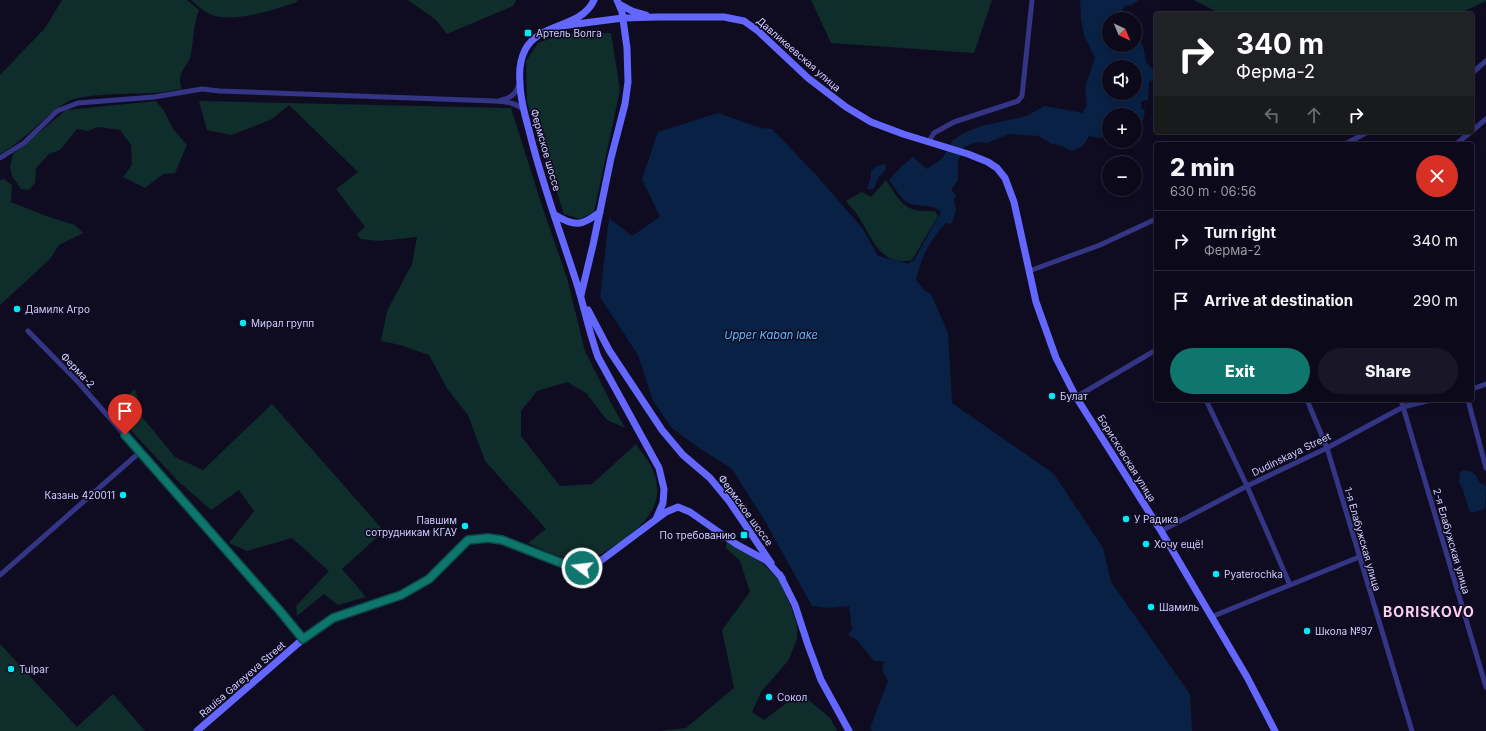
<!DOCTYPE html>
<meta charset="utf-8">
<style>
body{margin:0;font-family:Inter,sans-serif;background:#191727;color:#f1f3f6;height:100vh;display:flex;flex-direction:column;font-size:15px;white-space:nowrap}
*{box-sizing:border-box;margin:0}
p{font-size:13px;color:#9a9aa2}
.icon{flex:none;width:22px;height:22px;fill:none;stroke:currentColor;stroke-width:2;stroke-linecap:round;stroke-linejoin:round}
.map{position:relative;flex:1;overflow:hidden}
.sheet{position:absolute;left:1154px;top:142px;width:320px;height:260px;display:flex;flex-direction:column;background:#0b091a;border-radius:4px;box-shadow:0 2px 10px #0003,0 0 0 1px #2b2a39}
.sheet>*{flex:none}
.guide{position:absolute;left:1154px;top:12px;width:320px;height:122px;border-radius:4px;box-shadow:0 2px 10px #0003,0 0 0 1px #2b2a39;background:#202124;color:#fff;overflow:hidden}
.needle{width:26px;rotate:136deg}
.controls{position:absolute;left:1102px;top:12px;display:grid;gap:8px}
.controls a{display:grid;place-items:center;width:40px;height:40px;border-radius:50%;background:#0b091a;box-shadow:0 2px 10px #0003,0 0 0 1px #2b2a39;font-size:20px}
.pin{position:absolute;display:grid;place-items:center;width:34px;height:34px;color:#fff;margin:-41px -17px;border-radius:50% 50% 50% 0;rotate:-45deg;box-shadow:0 0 4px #0007}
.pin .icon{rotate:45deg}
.me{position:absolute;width:44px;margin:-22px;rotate:285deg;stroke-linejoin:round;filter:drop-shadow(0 0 3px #0008)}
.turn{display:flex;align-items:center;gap:14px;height:84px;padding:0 16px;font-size:18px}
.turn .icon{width:52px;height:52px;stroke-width:2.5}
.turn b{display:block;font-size:28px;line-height:34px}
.lanes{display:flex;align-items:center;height:38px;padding:0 16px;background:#0003;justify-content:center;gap:20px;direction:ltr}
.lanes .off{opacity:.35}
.round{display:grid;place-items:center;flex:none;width:42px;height:42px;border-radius:21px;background:#191727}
.headline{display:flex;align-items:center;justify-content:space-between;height:68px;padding:0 16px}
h1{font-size:24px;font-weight:800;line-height:30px}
.cta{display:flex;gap:8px;margin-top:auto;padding:8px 16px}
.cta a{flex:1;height:46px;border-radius:24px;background:#0f766e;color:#fff;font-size:16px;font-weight:800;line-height:46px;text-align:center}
.cta a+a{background:#191727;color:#f1f3f6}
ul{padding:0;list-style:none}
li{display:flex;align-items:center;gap:12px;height:60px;padding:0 16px;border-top:1px solid #2b2a39}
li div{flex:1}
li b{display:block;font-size:15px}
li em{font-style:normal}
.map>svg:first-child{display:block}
</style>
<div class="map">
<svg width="1486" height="731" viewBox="0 0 1486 731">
<rect width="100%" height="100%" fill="#0f0c22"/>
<!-- green -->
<path fill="#0f2d2a" d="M62,0H187L199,10C193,26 194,38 191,54C188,67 175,73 182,89C172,90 162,93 152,93C133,94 81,93 67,102C43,116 25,141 0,154V75L45,28Z
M191,0H298L295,3C271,10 236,23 212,15C204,12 197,5 191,0Z
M408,0H516L513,6L447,34L436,20Z
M811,0H992L974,53L831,43Z
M1194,0H1486V1L1458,14H1221Z
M611,33L620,90L594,212L580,219L564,214L527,102L526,61L538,43L561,34Z
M156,101L164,111L173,129L187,145L175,173L163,174L145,188L123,177L132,165L131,145L120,130L98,127L88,131L77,129L60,150L49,154L36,168L35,183L29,190L21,189L12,176L10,167L13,154L66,110Z
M199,101L511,108L542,206L567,278L585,351L610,401L625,428L607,420L586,393L567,382L537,391L521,411V436L560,486L592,484L636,444C642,453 651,463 654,473C671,518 618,543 587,563C566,559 548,553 528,543L546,529L485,461L468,415L448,390L429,355L400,345L381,341L387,311L412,264L417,237L379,241L360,239L357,234L365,227L336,189L358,172L289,105L272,119L232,135L207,130Z
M4,179L12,185L11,202L46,216L75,225L83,233L59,245L50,259L0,305V180Z
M886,180C902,204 903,212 935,211L938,216L912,260C879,268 871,234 856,213C853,209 849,205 846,201L862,192L871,197Z
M135,389L143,418L175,457L203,470L272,404L384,531L342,569L366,597L338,605L324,594L297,616L296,606L329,571L292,538L247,551L229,543L254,511L239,490L211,510L178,481L111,409Z
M726,539L763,564L779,580L791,607L797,625V639L788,661L761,692L752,712L764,720L800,693L830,718L837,731H659L686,728L734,688L722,630L750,592L740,561L726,548Z
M0,644L77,727L113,694L145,731H0Z"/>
<!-- water -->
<path fill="#082145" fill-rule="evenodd" d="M1080,0H1139L1131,5L1125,6L1121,12L1123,19H1109V45H1135V34L1143,46L1146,62L1156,73L1154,79L1149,82L1148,100L1141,101V108L1145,111L1143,121L1136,120L1135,121V115H1109V136L1099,138L1089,136C1085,145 1080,148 1071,151L1062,146L1052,144L1038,136L1009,134L987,143L977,142L964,147L958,161V180L951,190L956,195L954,200L956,211L951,224L946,223C931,237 920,260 916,280L925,291L931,294L948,333L952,403L1054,474L1103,548L1111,582L1190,694L1192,731H872L870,728L888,681L882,670L884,661H874L857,640L848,635L852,629L849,606L828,608L812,606L765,521L732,469L696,446L672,428L653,401L638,355L600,297L609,218L632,236L660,217L642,179L658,132L718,113L761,128L772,129L817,176L863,229L878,256L906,263L907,264L914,260L941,212C930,202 919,209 907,202C902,200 893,185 889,180L902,166L913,157L927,169L942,159L953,140L964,133L981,126L1027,116L1044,106L1083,113L1087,105L1085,87L1095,58L1084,35L1081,19ZM1109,67H1135V93H1109Z
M885,164L886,169L878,178L874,189H867L871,177V171L877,166Z
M1464,470C1473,472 1476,473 1479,482L1486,486L1485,509L1472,513L1469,510L1463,490L1459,482L1460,472Z"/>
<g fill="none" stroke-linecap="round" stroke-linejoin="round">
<!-- street -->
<path stroke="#343584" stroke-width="5" d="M1472,73L1486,61
M501,100C512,98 516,93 519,84
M1472,131L1486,119
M929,141L934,133L954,122L1018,101L1022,96L1032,0
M1341,144L1347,143L1368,132
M1456,144L1471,132
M0,158L24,143L57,111L78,103L154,97L202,89L220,91L495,101C506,102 515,102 524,110
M1029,271L1100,245L1156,219
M28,331L78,382L280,611L303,639
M1472,389L1486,384
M1076,397L1156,350
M1206,400L1247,486L1290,585
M1307,400L1327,448L1412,731
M1401,400L1486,687
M1468,400L1486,468
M1161,531L1247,486L1327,448L1403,407L1431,400
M0,575L140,452
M1211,617L1359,557"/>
<!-- secondary -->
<path stroke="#6467ff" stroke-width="7" d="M594,0C581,29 539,22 525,50C520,60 519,72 520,83C520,99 525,115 529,130C541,181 560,231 576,281C584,306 589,332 598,357L659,468L664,489L663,503L656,519
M619,4L632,11L646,15
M561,26L623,18L658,17H724L744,21L758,31L808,78L846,107L871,122L903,134L968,154L988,162L997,168L1005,178L1014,202L1036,302L1056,358L1076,397L1161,531L1247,677L1275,731
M555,215C575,227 582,226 600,212
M581,295L593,245L611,158L625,104L628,82L627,48L622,12L617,0
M588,310L609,350L662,430L683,455L710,478L729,501L771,563
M780,575L795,605L808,645L821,680L849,731
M197,731L303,639L333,618L401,595L429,579L468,540L488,538L502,540L564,564L582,568L595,565L666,512L678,507L690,512L736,544L767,561L782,578"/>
</g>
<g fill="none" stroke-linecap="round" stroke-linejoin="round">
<defs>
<path id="route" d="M125,435L280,611L303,639L333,618L401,595L429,579L468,540L488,538L502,540L564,564L582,568"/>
</defs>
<!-- route casing -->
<use href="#route" stroke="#0a4d48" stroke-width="10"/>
<!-- route -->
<use href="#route" stroke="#0f766e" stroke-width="7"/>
</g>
<!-- markers -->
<g fill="#00ebf8" stroke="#0f0c22" stroke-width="1.5">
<rect x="524" y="29" width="8" height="8" rx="2"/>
<circle cx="17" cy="309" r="4"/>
<circle cx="243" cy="323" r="4"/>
<circle cx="1052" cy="396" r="4"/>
<circle cx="123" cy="495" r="4"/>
<circle cx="1126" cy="519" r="4"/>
<circle cx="465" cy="526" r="4"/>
<rect x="740" y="531" width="8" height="8" rx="2"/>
<circle cx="1146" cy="544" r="4"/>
<circle cx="1216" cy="574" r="4"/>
<circle cx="1151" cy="607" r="4"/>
<circle cx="1307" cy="631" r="4"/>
<circle cx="11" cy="669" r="4"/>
<circle cx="769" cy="697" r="4"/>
</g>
<g text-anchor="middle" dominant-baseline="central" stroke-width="3" stroke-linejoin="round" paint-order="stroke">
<!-- poi labels -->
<g font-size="10" fill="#d1cdff" stroke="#0f0c22" text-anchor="start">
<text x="536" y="33">Артель Волга</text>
<text x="25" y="309">Дамилк Агро</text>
<text x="251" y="323">Мирал групп</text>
<text x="1060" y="396">Булат</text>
<text x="115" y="495" text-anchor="end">Казань 420011</text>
<text x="1134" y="519">У Радика</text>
<text x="457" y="520" text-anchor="end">Павшим<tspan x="457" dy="12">сотрудникам КГАУ</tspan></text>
<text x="736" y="535" text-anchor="end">По требованию</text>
<text x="1154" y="544">Хочу ещё!</text>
<text x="1224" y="574">Pyaterochka</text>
<text x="1159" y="607">Шамиль</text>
<text x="1315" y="631">Школа №97</text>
<text x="19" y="669">Tulpar</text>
<text x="777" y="697">Сокол</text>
</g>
<!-- street labels -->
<g font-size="10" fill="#d1cdff" stroke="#0f0c22">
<text transform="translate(799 54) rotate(41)">Давликеевская улица</text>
<text transform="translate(546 150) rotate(74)">Фермское шоссе</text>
<text transform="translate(78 370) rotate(47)">Ферма-2</text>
<text transform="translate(1291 454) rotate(-26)">Dudinskaya Street</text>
<text transform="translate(1127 458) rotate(58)">Борисковская улица</text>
<text transform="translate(746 510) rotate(54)">Фермское шоссе</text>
<text transform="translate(1363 539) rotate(74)">1-я Елабужская улица</text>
<text transform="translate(1452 541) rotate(74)">2-я Елабужская улица</text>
<text transform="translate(242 679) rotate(-41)">Rauisa Gareyeva Street</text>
</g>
<!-- water labels -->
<g font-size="11" font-style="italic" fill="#5bbbff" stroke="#0f0c22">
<text x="771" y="335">Upper Kaban lake</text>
</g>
<!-- district labels -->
<g font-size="14" font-weight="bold" letter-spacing="1" fill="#ffcff0" stroke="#0f0c22">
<text x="1429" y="611">BORISKOVO</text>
</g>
</g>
</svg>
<div class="controls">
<a><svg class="needle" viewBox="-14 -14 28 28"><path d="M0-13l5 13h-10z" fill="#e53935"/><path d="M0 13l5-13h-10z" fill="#9a9aa2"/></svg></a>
<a><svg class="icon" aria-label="sound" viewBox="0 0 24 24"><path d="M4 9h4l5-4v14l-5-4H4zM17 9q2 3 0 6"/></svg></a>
<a>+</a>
<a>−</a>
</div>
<div class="pin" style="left:125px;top:435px;background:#d93025"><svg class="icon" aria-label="arrive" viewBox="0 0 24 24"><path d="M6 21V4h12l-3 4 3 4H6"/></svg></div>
<svg class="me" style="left:582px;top:568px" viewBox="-20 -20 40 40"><circle r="17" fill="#0f766e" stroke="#fff" stroke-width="3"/><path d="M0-11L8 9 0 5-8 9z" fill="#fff"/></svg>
<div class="guide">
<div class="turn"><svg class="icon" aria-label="right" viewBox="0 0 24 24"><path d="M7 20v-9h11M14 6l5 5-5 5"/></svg><div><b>340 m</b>Ферма-2</div></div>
<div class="lanes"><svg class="icon off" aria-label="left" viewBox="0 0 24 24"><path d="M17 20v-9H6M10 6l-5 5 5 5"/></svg><svg class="icon off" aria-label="ahead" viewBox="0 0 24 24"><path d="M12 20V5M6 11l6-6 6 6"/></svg><svg class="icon" aria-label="right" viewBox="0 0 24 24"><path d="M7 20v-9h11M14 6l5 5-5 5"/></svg></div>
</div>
<section class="sheet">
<div class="headline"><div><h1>2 min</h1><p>630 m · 06:56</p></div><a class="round" style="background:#d93025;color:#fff"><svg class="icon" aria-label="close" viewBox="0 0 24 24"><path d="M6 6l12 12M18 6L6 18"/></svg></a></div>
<ul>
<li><svg class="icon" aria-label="right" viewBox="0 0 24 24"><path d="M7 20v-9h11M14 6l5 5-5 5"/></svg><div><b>Turn right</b><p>Ферма-2</p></div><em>340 m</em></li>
<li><svg class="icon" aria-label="arrive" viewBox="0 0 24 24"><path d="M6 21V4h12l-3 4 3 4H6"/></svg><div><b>Arrive at destination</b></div><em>290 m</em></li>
</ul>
<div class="cta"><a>Exit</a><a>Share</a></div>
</section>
</div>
